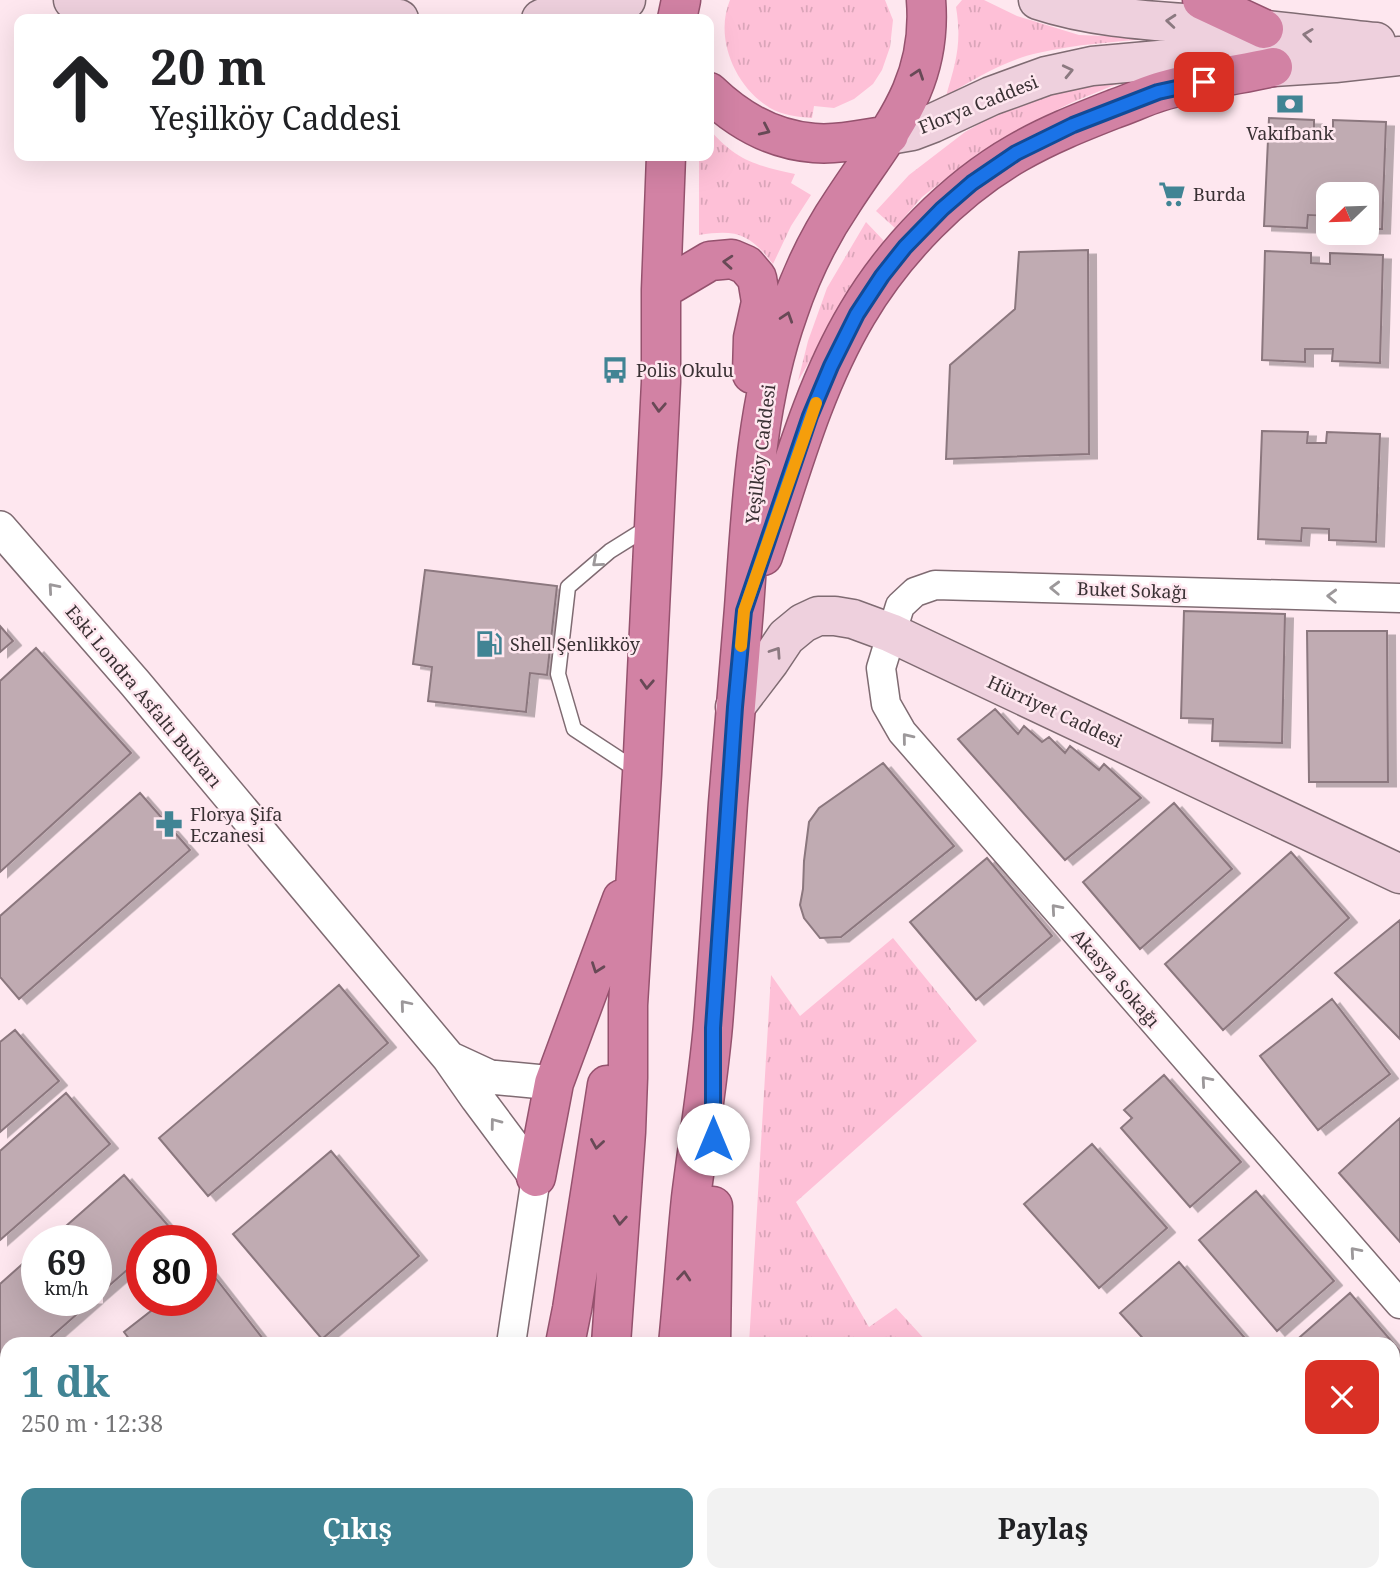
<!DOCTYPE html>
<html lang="tr">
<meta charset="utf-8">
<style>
body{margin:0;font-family:"Noto Serif",serif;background:#f2f2f2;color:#202124;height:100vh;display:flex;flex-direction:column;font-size:26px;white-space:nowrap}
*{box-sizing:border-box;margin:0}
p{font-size:23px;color:#757577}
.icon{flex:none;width:38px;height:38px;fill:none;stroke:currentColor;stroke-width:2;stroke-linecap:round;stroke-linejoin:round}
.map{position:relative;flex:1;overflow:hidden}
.side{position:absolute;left:0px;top:1337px;width:1400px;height:245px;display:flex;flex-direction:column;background:#fff;border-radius:21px 21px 0 0;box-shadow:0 7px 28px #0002}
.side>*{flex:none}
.guide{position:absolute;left:14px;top:14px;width:700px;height:147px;border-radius:14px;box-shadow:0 7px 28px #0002;background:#fff;color:#202124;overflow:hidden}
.needle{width:46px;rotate:247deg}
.tools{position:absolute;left:1316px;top:182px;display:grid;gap:14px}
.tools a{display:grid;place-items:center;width:63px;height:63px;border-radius:14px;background:#fff;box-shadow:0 7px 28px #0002;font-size:35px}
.speed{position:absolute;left:21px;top:1225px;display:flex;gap:14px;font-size:35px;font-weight:700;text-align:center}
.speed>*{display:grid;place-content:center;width:91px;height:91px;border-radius:50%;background:#fff;box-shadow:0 7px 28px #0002;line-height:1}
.speed small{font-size:18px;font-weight:400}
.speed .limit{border:10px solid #d22;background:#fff;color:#111}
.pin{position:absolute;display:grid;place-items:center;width:60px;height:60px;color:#fff;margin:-30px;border-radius:14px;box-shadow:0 4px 10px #0006}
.me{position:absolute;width:77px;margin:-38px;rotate:0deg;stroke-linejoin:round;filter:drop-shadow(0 0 5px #0008)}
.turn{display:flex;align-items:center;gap:24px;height:147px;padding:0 21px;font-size:32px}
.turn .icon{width:91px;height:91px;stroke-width:2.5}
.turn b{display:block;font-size:49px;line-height:60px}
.round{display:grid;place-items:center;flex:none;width:74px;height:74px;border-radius:14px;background:#f2f2f2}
.overview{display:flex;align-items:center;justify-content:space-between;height:119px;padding:0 21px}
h1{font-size:42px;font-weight:700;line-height:52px;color:#418494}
.action{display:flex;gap:14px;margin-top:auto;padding:14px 21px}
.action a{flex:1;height:80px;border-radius:14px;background:#418494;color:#fff;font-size:28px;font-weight:700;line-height:80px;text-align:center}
.action a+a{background:#f2f2f2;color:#202124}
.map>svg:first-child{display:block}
</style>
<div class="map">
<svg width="1400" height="1582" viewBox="0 0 1400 1582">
<defs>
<pattern id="grass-tufts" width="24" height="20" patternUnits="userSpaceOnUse" patternTransform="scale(1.75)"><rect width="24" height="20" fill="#fec0d7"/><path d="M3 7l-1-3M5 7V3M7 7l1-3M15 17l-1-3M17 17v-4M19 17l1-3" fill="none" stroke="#daa5b9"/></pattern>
<filter id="shadow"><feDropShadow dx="8" dy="4.5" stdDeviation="0" flood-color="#0004"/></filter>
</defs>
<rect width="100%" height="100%" fill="#fee7ef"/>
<!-- grass -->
<path fill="url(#grass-tufts)" d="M730,0H885L893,20L890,47L882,70L873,84L854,99L834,108L814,106L812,118C797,117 783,115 770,108C735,87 714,38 730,0Z
M962,0H984L1017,16L1079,35L1155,38C1116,42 1076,44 1038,53C1005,60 974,79 946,96C956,62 962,43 956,7Z
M1129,79L1073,102L1024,126L977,154L922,197L895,228L876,211L909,175L965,132L1014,104L1069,86Z
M709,129C737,161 755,165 795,174L791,183L811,195L791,226L773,264C750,234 737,229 699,235V156H709Z
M866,222L884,241L844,301L798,381L808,341L827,288Z
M893,938L977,1041L796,1202L869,1327L896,1308L929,1344H749L771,975L800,1016Z
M753,1575H1145L1152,1582H754Z"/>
<!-- building -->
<path fill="#c0abb2" stroke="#8b777e" stroke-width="2" filter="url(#shadow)" d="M1269,118L1314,120V130L1333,131V120L1386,122L1382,229H1367V194H1328V216L1308,215L1307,228L1264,226Z
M1088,250L1089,454L946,459L950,365L1015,309L1019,252Z
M1265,251L1311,253V263L1330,264V253L1383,255L1380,363L1332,361L1333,349H1305V362L1262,360Z
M1262,431L1308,432L1307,443H1326L1327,432L1380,434L1376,542L1329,540V529L1302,528L1301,541L1258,539Z
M425,570L557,586L547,675L530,673L526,712L428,701L432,667L413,664Z
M1184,611L1285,614L1282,743L1212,741L1213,719L1181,718Z
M0,626L13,641L0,652Z
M1307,631H1387L1388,782H1309Z
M36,648L131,753L0,872V681Z
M995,709L1018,734L1024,726L1042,742L1049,737L1065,753L1070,746L1099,770L1104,764L1141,798L1065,860L958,739Z
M883,763L954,846L841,937L820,938L804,918L800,905L803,889L804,861L809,822L819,808Z
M140,793L190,850L19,999L0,977V916Z
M1174,803L1232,869L1140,949L1083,882Z
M1291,852L1349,918L1223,1030L1165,964Z
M987,858L1052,936L976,1000L910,922Z
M1400,920V1039L1335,973Z
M339,985L388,1043L208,1196L159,1138Z
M1332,999L1390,1074L1318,1130L1260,1056Z
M15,1030L59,1081L0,1132V1042Z
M1164,1075L1241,1162L1190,1207L1121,1128L1132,1118L1124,1110Z
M66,1093L110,1144L0,1240V1151Z
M1400,1118V1242L1339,1173Z
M1092,1144L1167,1228L1099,1288L1024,1204Z
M331,1151L419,1256L322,1339L233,1234Z
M124,1175L172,1230L160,1241H142V1257L96,1297V1241H49Z
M1256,1191L1334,1281L1277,1331L1199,1240Z
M37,1251V1300H93L43,1344H7V1376L0,1382V1284Z
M1179,1262L1250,1344H1148L1120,1313Z
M207,1267L267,1344H133L124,1332L165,1300H201V1271Z
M1350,1293L1400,1351V1409L1393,1415V1344H1292Z
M1400,1476V1540L1393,1532V1482Z
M0,1545L7,1553V1575H26L32,1582H0Z
M1393,1566L1400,1574V1582H1346L1339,1575H1393Z
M154,1575H196L188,1582H160Z
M227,1575H357L348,1582H219Z
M1250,1575H1283L1289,1582H1242Z"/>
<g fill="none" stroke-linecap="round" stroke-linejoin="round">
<defs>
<path id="service" d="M638,771L574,729L558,674L568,587L610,551L650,526"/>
<path id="minor" d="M1400,598L935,585L915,592L900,606L881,668L886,704L902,732L1400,1304
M511,1344L536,1177
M0,1463L7,1472
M94,1575L100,1582
M442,1582L445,1575"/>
<path id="tertiary" d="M0,528L135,683L449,1058L477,1098L536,1177
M451,1059L490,1077L554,1083"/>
<path id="secondary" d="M73,0L399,19
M1038,0C1098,20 1163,21 1225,26C1276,30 1326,37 1376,42
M541,19C568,7 599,11 626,0
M889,135L912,131L933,123L991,96L1046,76L1092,66L1170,59L1236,61L1273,67L1335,63L1400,56
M735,707L770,661L786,637L803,623L818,616H835L853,619L891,633L986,678L1400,874"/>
<path id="trunk" d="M1202,0L1264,29
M677,19L681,0
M709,92C738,120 773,140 814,143C838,145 864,139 889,135
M661,290L710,261L732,259L746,265L757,278L761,302L753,338L752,374
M763,556C790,475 813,388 857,314C894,251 954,189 1017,153C1048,135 1081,122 1114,109C1129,104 1143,97 1159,92C1195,81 1236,75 1273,67
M536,1177L554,1083L622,899
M565,1344L572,1309L607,1085
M611,1344L626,1132L628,1078V1005L642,774L661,382V290L666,156
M678,1344C683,1295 686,1247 691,1198C698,1141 708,1083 713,1025C719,951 723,877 728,803C733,738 739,673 744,608C751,512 755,405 788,313C801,274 820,235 843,201C887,133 933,87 926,0
M711,1344L713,1206
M709,1575V1582
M503,1582L505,1575
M585,1582L586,1575
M658,1582L659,1575"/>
</defs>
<!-- service casing -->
<use href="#service" stroke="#7f6b72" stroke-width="17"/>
<!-- minor casing -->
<use href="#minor" stroke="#7f6b72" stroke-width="31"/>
<!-- tertiary casing -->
<use href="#tertiary" stroke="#7f6b72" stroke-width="36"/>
<!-- secondary casing -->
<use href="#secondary" stroke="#7f6b72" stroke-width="41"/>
<!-- trunk casing -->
<use href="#trunk" stroke="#95526e" stroke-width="41"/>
<!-- path -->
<path stroke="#98888d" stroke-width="4.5" stroke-dasharray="3.5 3.5" stroke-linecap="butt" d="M774,1575L781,1582"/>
<!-- service -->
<use href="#service" stroke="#fff" stroke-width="14"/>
<!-- minor -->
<use href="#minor" stroke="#fff" stroke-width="28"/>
<!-- tertiary -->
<use href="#tertiary" stroke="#fff" stroke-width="33"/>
<!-- secondary -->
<use href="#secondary" stroke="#eed0dd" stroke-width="38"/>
<!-- trunk -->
<use href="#trunk" stroke="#d282a4" stroke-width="38"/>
</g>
<!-- one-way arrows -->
<defs><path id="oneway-chevron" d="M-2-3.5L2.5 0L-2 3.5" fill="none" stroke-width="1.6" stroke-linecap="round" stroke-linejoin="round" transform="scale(1.75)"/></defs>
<g stroke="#8b7980">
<use href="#oneway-chevron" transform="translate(1171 21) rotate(-175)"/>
<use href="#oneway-chevron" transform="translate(1308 35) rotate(-173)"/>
<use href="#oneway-chevron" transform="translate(1068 71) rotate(-13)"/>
<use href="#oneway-chevron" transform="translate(776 652) rotate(-56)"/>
</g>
<g stroke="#684956">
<use href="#oneway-chevron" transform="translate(918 74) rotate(-71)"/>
<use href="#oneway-chevron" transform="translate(765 130) rotate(25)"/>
<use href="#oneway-chevron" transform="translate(728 262) rotate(-176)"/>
<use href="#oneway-chevron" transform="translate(787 317) rotate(-72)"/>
<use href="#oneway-chevron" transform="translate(659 407) rotate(93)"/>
<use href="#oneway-chevron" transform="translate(647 684) rotate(93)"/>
<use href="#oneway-chevron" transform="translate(597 968) rotate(110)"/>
<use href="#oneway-chevron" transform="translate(597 1144) rotate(99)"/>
<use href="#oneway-chevron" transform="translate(620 1220) rotate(94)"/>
<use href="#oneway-chevron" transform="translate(684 1276) rotate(-85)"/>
</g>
<g stroke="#9c989a">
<use href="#oneway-chevron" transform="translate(597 562) rotate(139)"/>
<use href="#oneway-chevron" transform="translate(53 588) rotate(-131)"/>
<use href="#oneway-chevron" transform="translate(1055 588) rotate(-178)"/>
<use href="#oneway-chevron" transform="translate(1332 596) rotate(-178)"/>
<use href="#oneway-chevron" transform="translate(907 738) rotate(-129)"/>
<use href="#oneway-chevron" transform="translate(1056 909) rotate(-131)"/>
<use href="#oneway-chevron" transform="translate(405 1005) rotate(-130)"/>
<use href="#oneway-chevron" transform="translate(1206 1081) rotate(-131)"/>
<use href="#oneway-chevron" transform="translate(495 1123) rotate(-127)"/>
<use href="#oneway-chevron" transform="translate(1355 1252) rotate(-131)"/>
</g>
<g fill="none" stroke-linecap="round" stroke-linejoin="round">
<defs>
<path id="route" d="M713,1139V1028L735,707L744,611L810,416L831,366L857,314L882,276L905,247L942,209L972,183L1016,153L1073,125L1158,92L1204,82"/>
</defs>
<!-- route casing -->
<use href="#route" stroke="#114b97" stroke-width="18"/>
<!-- route -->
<use href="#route" stroke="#1a73e8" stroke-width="12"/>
<!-- slow -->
<path stroke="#f59e0b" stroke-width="12" d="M741,646L744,611L816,403"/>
</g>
<!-- icons -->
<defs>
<symbol id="bank-bare" viewBox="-9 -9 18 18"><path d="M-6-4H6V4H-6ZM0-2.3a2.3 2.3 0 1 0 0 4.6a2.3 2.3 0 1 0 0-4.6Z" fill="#418494" stroke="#fee7ef" stroke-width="2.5" paint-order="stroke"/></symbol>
<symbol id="supermarket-bare" viewBox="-9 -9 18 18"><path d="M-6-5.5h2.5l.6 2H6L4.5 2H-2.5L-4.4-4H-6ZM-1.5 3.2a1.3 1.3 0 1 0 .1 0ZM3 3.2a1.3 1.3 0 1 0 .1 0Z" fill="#418494" stroke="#fee7ef" stroke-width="2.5" paint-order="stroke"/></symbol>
<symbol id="bus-bare" viewBox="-9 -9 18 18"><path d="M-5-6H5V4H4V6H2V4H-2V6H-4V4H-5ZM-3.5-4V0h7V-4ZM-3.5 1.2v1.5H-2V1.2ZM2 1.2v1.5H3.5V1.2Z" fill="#418494" stroke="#fee7ef" stroke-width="2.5" paint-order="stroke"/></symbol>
<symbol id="fuel-bare" viewBox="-9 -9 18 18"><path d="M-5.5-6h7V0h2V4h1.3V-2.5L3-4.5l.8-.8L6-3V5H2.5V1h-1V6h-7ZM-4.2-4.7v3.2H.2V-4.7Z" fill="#418494" stroke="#fee7ef" stroke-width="2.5" paint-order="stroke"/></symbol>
<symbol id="pharmacy-bare" viewBox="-9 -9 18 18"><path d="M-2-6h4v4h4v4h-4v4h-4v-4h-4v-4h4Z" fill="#418494" stroke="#fee7ef" stroke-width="2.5" paint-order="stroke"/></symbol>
</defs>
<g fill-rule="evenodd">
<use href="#bank-bare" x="1271" y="85" width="38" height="38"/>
<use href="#supermarket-bare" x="1153" y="175" width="38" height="38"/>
<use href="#bus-bare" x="596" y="351" width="38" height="38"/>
<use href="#fuel-bare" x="470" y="625" width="38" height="38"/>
<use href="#pharmacy-bare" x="150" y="805" width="38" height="38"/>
</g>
<g text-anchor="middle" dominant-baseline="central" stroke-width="5" stroke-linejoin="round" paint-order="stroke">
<!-- street labels -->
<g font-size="18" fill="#3a3134" stroke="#fee7ef">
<text transform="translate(978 104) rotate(-22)">Florya Caddesi</text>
<text transform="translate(760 454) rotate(-83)">Yeşilköy Caddesi</text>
<text transform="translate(1132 590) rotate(2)">Buket Sokağı</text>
<text transform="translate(144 696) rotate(50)">Eski Londra Asfaltı Bulvarı</text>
<text transform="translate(1055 711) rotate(25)">Hürriyet Caddesi</text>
<text transform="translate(1116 978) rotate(49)">Akasya Sokağı</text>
</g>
<!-- poi labels -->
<g font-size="18" fill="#3a3134" stroke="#fee7ef" text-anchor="start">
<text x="1290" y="133" text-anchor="middle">Vakıfbank</text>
<text x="1193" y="194">Burda</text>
<text x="636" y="370">Polis Okulu</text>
<text x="510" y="644">Shell Şenlikköy</text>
<text x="190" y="814">Florya Şifa<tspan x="190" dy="21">Eczanesi</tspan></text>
</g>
</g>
</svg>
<div class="tools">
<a><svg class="needle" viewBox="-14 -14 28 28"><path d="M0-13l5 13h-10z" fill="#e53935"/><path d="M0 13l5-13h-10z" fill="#757577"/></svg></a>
</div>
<div class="speed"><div>69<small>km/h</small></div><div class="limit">80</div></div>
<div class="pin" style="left:1204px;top:82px;background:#d93025"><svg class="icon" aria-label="arrive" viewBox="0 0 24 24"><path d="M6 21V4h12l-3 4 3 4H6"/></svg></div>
<svg class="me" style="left:713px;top:1139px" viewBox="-20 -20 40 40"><circle r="19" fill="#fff"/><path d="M0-13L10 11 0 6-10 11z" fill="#1a73e8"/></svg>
<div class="guide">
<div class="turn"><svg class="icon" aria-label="ahead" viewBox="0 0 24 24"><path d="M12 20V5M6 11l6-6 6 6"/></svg><div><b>20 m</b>Yeşilköy Caddesi</div></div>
</div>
<section class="side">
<div class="overview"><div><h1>1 dk</h1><p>250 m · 12:38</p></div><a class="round" style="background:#d93025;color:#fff"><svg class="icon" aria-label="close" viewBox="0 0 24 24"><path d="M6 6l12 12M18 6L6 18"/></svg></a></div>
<div class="action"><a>Çıkış</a><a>Paylaş</a></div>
</section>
</div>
